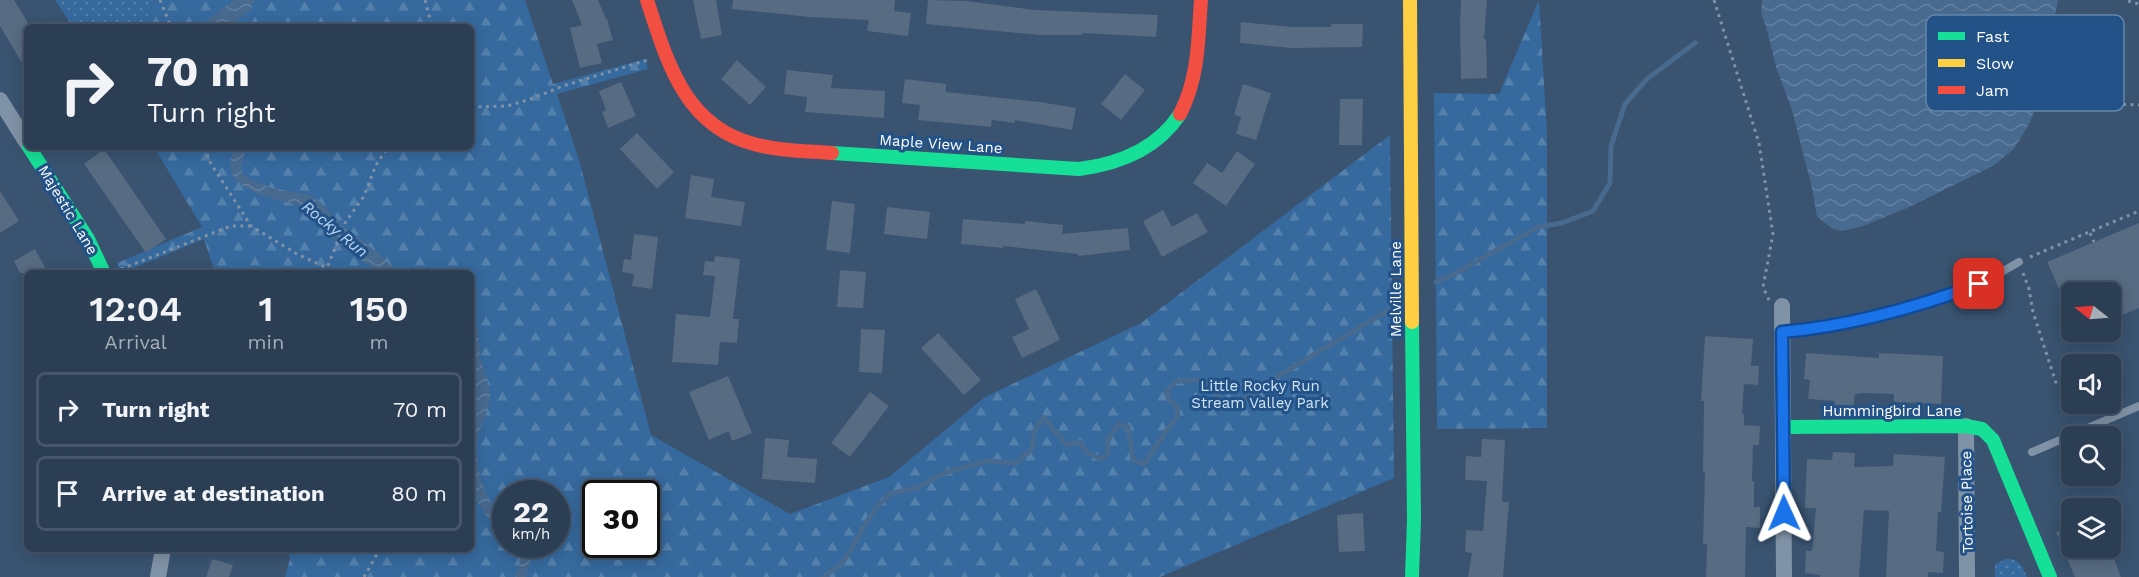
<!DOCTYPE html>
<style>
body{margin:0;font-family:"Work Sans",sans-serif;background:#37495e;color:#f1f3f6;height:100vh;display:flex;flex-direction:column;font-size:22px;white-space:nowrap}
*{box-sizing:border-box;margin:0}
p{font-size:20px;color:#a6aeb8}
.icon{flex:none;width:33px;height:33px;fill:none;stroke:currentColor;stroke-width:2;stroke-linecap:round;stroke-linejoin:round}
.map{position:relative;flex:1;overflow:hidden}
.details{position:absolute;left:24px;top:270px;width:450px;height:282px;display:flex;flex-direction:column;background:#2b3e54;border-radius:9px;box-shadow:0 3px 15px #0003,0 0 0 2px #47576b}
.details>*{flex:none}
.banner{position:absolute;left:24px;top:24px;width:450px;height:126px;border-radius:9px;box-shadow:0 3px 15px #0003,0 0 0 2px #47576b;background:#2b3e54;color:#f1f3f6;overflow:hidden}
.needle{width:39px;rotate:287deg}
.controls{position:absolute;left:2061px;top:282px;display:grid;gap:12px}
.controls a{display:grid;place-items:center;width:60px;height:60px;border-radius:9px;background:#2b3e54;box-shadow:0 3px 15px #0003,0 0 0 2px #47576b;font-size:30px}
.speed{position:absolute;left:492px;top:480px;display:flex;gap:12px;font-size:30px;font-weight:700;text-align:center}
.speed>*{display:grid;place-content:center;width:78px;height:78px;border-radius:50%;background:#2b3e54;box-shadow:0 3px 15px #0003,0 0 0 2px #47576b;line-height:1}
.speed small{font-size:15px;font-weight:400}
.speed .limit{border:3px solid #111;border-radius:9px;background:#fff;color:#111}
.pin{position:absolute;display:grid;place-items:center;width:51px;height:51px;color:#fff;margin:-26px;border-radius:12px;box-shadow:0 3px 9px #0006}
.me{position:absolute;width:66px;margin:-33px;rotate:359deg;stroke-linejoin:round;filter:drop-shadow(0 0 4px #0008)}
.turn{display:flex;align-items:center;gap:21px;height:126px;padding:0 24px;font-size:27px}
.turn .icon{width:78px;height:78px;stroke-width:2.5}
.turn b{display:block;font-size:42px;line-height:51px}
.eta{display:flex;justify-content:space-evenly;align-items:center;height:102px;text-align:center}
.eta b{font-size:36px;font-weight:600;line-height:42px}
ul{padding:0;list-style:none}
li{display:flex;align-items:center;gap:18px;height:75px;margin:0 12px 9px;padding:0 12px;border:3px solid #47576b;border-radius:9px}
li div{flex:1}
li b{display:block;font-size:22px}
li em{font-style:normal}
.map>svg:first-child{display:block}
</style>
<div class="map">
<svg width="2139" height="577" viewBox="0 0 2139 577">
<defs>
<pattern id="green-dots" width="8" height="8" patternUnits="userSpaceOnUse" patternTransform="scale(1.5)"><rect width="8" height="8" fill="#36699d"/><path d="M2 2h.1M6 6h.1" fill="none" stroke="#5480ac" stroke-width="1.8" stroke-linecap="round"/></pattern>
<pattern id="forest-firs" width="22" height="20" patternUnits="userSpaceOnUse" patternTransform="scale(1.5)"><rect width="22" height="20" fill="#36699d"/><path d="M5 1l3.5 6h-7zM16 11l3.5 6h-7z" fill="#5480ac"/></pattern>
<pattern id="water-waves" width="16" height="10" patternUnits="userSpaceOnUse" patternTransform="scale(1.5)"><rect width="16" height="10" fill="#486a8f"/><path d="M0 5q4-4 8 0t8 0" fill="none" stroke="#6380a0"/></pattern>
</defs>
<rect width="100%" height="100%" fill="#395370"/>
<!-- green -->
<path fill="url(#green-dots)" d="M55,0H154L144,27H73Z
M2006,559C2019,558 2022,566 2027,577H1995V564Z"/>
<!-- forest -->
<path fill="url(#forest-firs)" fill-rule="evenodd" d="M154,0H525L553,84L645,59L648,69L557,94L580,163L651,435L790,514L889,477L985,397L1141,323L1390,135L1394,478L1160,577H285L290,559L288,549H471V273H215L204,239L121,273L117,263L202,227L154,147H471V27H144ZM506,494H556V544H506ZM596,494H646V544H596Z
M1539,0L1547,132V428L1437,429L1434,93L1499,94Z"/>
<!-- water -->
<path fill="url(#water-waves)" d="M234,0H255L250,11L229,27H203L207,20Z
M1762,0H2058L2040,97L2029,124L2014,149L1993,166L1905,209L1863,226L1843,231L1833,229L1817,217L1812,188L1792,110L1776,67L1766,26L1761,14Z
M235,147H246L241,168L242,173L247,178L272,188L310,195L321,203L339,223L377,252L399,273H379L333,239L325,227L310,212L300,206L263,196L244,187L235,179L231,171L230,162Z
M471,327L477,329C480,337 479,344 480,353C481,368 491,382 490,398C489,413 480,424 478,438C473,463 485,504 505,519V539L493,526L471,492V417L476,396L471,374Z
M511,545H529L532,555L526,577H515C522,562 522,557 511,545Z"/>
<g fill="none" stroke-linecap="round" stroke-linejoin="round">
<!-- stream -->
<path stroke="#486a8f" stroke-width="5" d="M1436,282L1456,273L1538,227L1562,223L1593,211L1610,183L1611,146L1625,104L1647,79L1695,43
M823,577L842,564L874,510L890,494L919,487L944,473L987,461L1016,463L1032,449L1034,432L1043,417L1067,445L1080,442L1087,453L1101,459L1108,454V439L1118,424L1128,427L1133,460L1144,464C1156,449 1163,432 1177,418L1178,407L1169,400L1167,390L1177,381L1200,380L1221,399L1240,403L1260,387L1392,308"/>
</g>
<!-- building -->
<path fill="#576b82" d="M0,0H14L27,21V71L0,26Z
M572,0H598L606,19H607L613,40L597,44L602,63L580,68L570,28L582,25Z
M693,0H716L722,35L701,39Z
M733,0H895L894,11L911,13L908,36L867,31L869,20L810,17L732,9Z
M928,0L966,1L1035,10L1158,15L1156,37L1082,33V35H1039L926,24Z
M1461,0H1487L1484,39H1486L1487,78L1461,79L1460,21Z
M1241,22L1293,27H1331V24H1363L1362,47L1291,48L1240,43Z
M737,60L766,87L750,105L721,79Z
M787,70L833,75L831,88L885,91L884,118L805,112L807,97L784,94Z
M1125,74L1145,90L1121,120L1101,104Z
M905,79L946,84V92L1040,102L1076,108L1072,130L1015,120V123L992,120L991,127L918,120L920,105L902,103Z
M621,82L636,116L608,128L602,112L606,110L599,91Z
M1243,84L1271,93L1256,140L1236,134L1241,117L1234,115Z
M1340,99H1363L1362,145H1339Z
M637,133L674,172L657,189L620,149Z
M104,149L166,239L146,253L84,164Z
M1237,151L1255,164L1226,206L1193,183L1207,163L1222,173Z
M691,175L714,179L711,197L745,202L741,226L685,218Z
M0,191L19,221L0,233Z
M832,201L855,204L850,253L826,250Z
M887,207L930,212L927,239L884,234Z
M1163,210L1172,227L1197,213L1208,232L1162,257L1143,221Z
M963,219L1025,224V221L1063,225L1062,234L1128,228L1130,250L1079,256L1078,254L1003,246V248L961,244Z
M2139,223V308L2110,320V292H2072V318L2047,262Z
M634,234L658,237L652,289L632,286L634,274L622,272L624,259L631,260Z
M35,249L48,273H20L14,261Z
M715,256L740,259L733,319H739L737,343L720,342L718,365L672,362L676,314L710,317L715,276L703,275L705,261L714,262Z
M840,270L866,272L863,308L837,307Z
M1036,289L1060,340L1022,358L1012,337L1029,329L1015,299Z
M861,329L885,330L882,373L859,372Z
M938,333L981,380L964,395L921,348Z
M1705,336L1753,339L1751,366H1759L1758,385L1744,384L1742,414H1744V425L1760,426L1759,445H1753L1752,481H1754V507H1760V528L1746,527L1745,577H1706L1707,544H1703L1705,472H1703L1704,401H1701Z
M1806,353L1879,358V353L1943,356L1941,404L1894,402V394L1865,393L1855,394L1853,410L1834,408L1835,401L1808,399L1810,380L1804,379Z
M728,376L752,433L732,441L729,431L709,440L689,392Z
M870,392L889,406L850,457L831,443Z
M765,438L789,440L787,457L817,459L815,483L762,479Z
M1482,439L1505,440L1502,502H1509L1503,577H1468L1472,553L1465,552L1466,530L1483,531L1487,481L1465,480L1466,456L1481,457Z
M1833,452L1855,453L1854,467L1893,466L1894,454L1945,457L1941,512H1938L1936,551L1944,552L1943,573L1928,572V577H1886L1889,511L1864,510L1859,577H1820V575L1805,573L1806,551H1812L1816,508H1805L1807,459L1832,460Z
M1363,513L1365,551L1339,552L1337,515Z
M2072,525V548H2110L2121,577H2075L2056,532Z
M212,559L233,565L229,577H206Z"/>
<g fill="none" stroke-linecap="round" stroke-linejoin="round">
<!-- path -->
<path stroke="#8092a6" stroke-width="3" stroke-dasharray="3 4.5" stroke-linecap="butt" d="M160,0L171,27
M425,0L432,27
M1714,0L1759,143L1773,234L1763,287L1769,300
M2128,1L2139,4
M2108,104L2139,105
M471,107L507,106L528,100L563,86L648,60
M207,147L208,159L251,226L297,254L327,268
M2090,233L2094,242
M2030,257L2139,211
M121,269L231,226H250
M328,273L327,268L345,223L364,196L376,165L388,147
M2023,273L2029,289L2033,312L2057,386
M364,577L380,549"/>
<!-- lane -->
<path stroke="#8092a6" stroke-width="8" d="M1782,332C1844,326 1921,310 1978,284C1992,278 2005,270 2019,262
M2032,452L2139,406"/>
<!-- street -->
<path stroke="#8092a6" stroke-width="16" d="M0,100L27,143
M1782,306L1784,577
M1966,426L1967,577
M158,577L163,549"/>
<!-- fast -->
<path stroke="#16e098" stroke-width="14" d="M29,147L88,239L104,273
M832,153L1079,169C1119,164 1157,149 1180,114
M1783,427L1966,426L1982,429L1993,440L2050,577
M1412,577L1414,520L1412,322"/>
<!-- slow -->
<path stroke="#ffcf43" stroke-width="14" d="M1410,0L1412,322"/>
<!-- jam -->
<path stroke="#f24e42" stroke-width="14" d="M647,0C667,61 684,126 754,144C779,151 806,151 832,153
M1180,114C1199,77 1198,40 1201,0"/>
</g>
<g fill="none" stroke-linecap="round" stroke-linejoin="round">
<defs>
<path id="route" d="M1784,513L1782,332C1850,326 1915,308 1979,284"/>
</defs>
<!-- route casing -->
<use href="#route" stroke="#114b97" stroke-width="15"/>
<!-- route -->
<use href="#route" stroke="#1a73e8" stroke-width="10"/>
</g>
<g text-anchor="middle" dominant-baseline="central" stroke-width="6" stroke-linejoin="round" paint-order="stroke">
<!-- street labels -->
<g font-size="15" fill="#fff" stroke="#225287">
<text transform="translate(941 144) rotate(4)">Maple View Lane</text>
<text transform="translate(68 210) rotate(59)">Majestic Lane</text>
<text transform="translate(1396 289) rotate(-90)">Melville Lane</text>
<text x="1892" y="411">Hummingbird Lane</text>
<text transform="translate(1967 502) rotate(-91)">Tortoise Place</text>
</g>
<!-- park labels -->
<g font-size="15" fill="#d1e4f7" stroke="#225287">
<text x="1260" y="386">Little Rocky Run<tspan x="1260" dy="17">Stream Valley Park</tspan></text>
</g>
<!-- water labels -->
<g font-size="16" font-style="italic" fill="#b8d4f1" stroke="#225287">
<text transform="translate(335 229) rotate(39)">Rocky Run</text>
</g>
</g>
<!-- legend -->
<rect x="1926" y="15" width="198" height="96" rx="9" fill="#225287" stroke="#6486ab" stroke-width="1.5"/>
<rect x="1938" y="32" width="27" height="8" fill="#16e098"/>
<rect x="1938" y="59" width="27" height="8" fill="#ffcf43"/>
<rect x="1938" y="86" width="27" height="8" fill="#f24e42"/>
<g font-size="16" fill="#fff">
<text x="1976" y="42">Fast</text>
<text x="1976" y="69">Slow</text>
<text x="1976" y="96">Jam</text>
</g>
</svg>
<div class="controls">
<a><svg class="needle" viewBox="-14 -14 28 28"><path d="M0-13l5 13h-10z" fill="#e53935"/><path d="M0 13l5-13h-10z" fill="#a6aeb8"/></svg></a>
<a><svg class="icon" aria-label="sound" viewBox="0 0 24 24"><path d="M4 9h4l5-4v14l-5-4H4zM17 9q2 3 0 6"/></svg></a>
<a><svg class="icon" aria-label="search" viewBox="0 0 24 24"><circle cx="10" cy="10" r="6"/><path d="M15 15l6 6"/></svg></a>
<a><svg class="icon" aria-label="layers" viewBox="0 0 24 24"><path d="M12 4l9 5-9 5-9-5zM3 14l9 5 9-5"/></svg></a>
</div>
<div class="speed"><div>22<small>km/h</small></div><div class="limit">30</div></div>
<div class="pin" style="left:1979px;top:284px;background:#d93025"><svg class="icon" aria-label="arrive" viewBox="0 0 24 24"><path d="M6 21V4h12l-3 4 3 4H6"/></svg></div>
<svg class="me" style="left:1784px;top:513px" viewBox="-20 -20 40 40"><path d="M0-17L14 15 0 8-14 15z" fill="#1a73e8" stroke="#fff" stroke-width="4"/></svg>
<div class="banner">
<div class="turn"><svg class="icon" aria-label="right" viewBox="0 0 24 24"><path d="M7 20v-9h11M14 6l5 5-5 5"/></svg><div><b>70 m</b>Turn right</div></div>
</div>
<section class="details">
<div class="eta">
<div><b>12:04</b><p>Arrival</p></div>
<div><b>1</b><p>min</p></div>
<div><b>150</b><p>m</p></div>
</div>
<ul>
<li><svg class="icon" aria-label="right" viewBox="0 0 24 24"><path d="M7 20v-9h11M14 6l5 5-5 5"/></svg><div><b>Turn right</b></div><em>70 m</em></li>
<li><svg class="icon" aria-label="arrive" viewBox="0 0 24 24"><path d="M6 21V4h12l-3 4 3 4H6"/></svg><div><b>Arrive at destination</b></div><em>80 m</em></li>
</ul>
</section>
</div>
